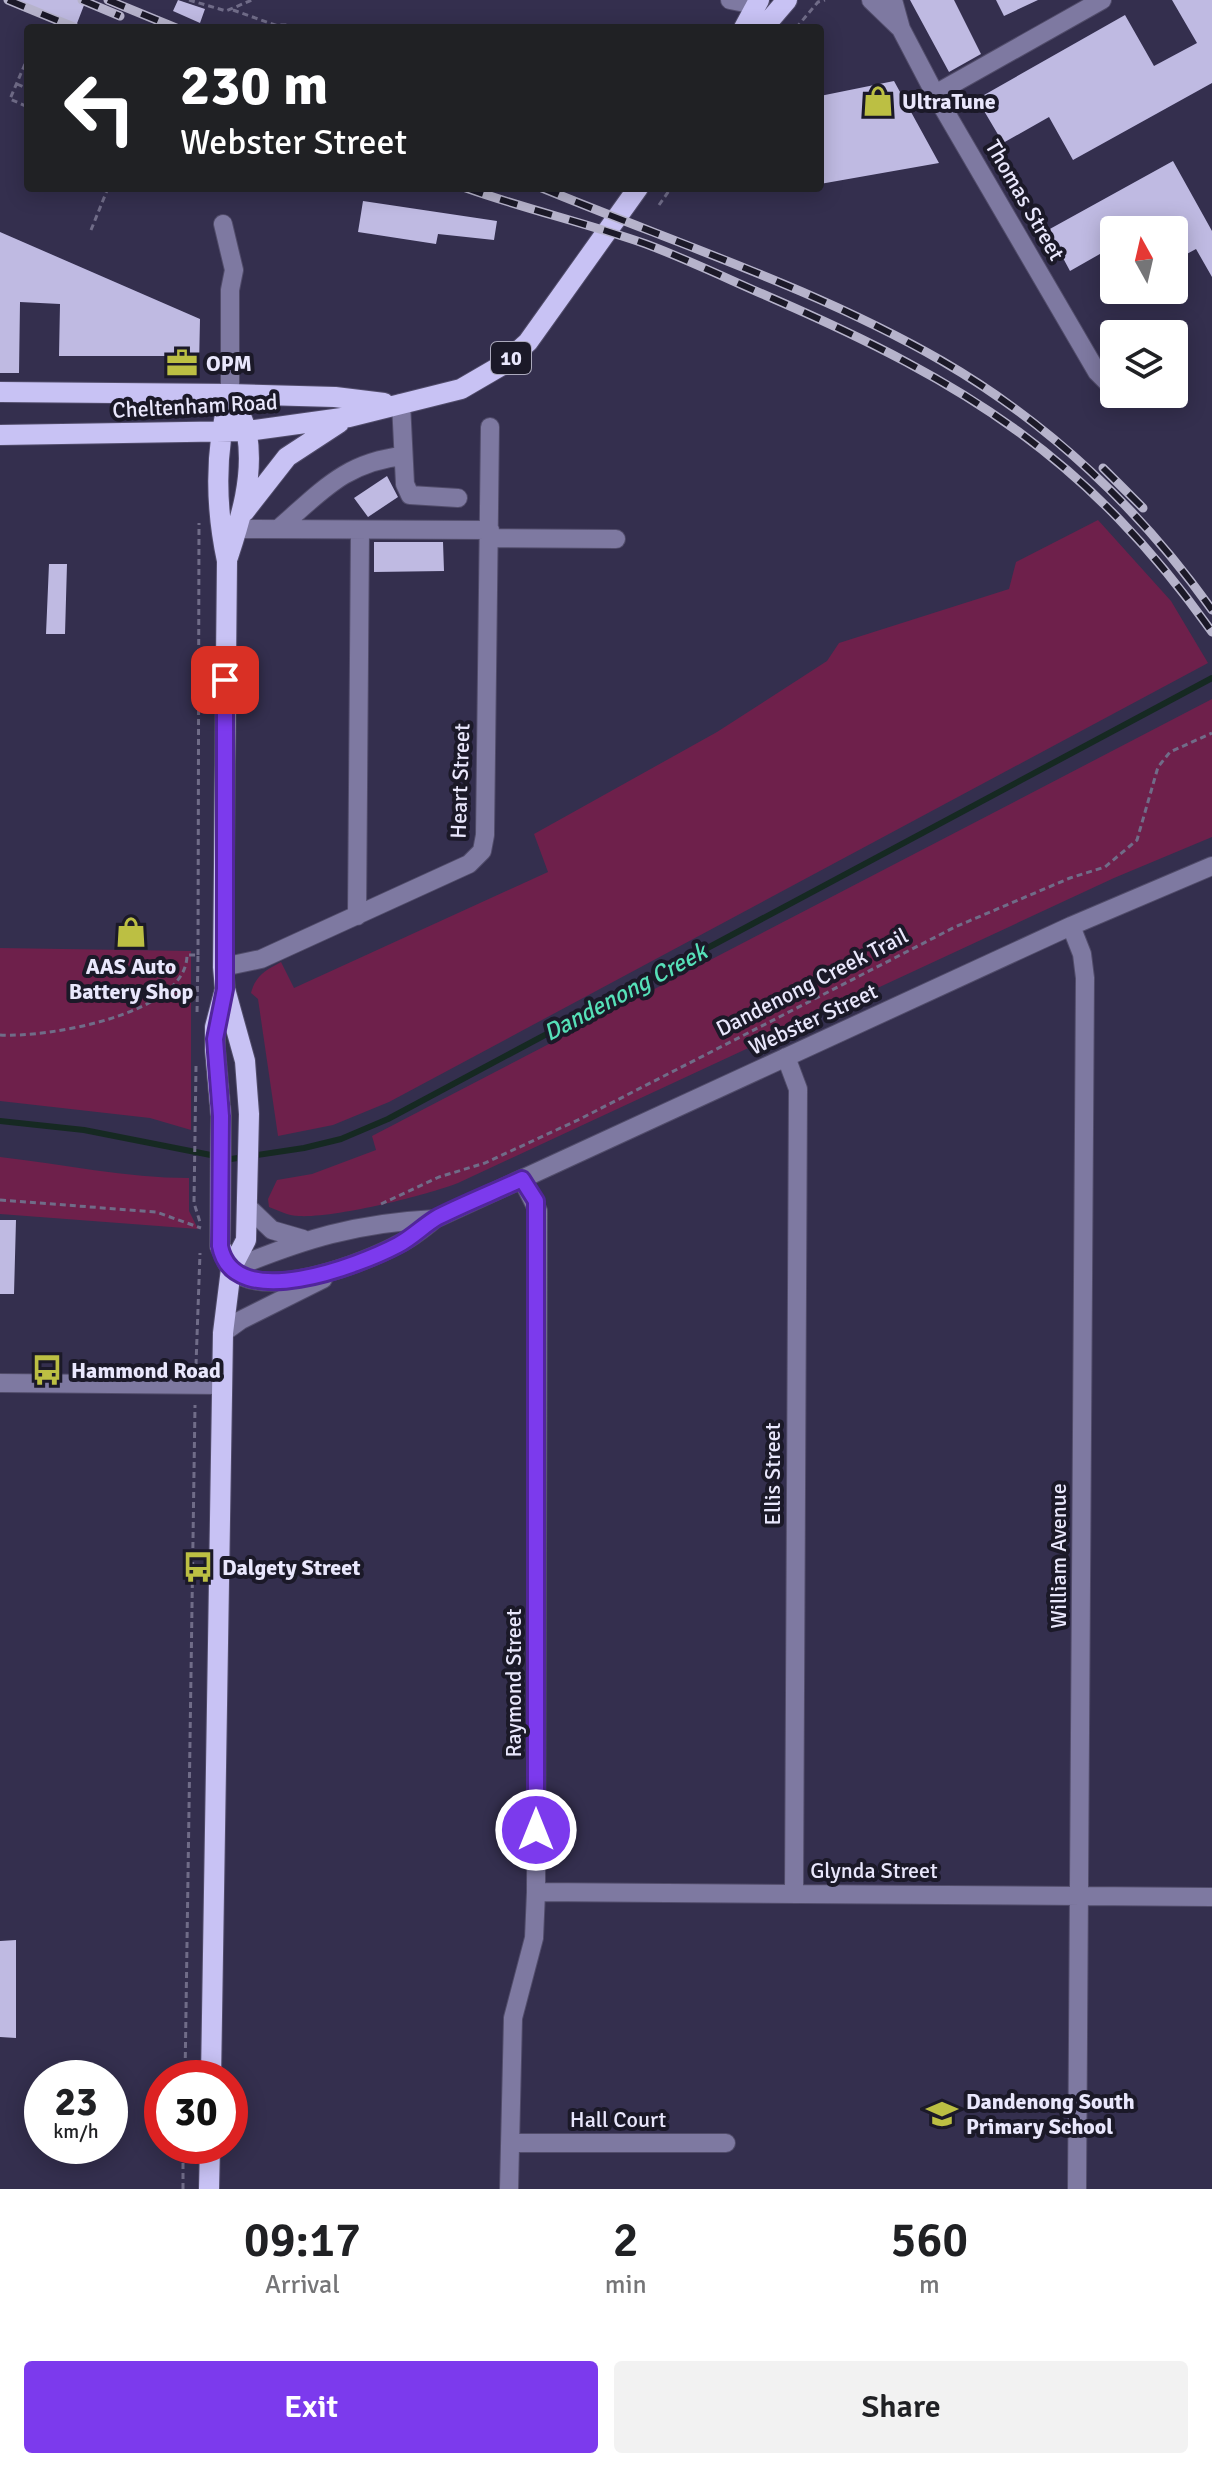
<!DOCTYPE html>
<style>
body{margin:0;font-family:Signika,sans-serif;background:#f2f2f2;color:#202124;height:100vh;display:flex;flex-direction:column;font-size:30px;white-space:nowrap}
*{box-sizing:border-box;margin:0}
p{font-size:26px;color:#757577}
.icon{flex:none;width:44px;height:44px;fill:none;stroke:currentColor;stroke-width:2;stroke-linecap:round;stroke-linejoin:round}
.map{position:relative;height:2189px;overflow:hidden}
.drawer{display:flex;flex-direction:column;background:#fff;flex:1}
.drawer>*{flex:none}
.top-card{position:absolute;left:24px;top:24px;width:800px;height:168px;border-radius:8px;box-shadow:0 4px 20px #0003;background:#202124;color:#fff;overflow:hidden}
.needle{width:52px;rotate:352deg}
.controls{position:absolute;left:1100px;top:216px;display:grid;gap:16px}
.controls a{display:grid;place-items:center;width:88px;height:88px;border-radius:8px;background:#fff;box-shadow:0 4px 20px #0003;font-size:40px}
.speed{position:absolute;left:24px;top:2060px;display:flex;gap:16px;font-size:40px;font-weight:700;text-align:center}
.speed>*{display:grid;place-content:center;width:104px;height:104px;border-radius:50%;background:#fff;box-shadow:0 4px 20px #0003;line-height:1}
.speed small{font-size:20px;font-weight:400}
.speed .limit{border:12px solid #d22;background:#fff;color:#111}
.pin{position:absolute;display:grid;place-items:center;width:68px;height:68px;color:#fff;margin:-34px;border-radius:16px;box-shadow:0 4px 12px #0006}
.me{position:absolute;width:88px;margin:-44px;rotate:0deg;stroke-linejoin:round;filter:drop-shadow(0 0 6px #0008)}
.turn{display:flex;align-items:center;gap:28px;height:168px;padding:0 24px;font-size:36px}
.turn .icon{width:104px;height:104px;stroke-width:2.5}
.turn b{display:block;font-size:56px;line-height:68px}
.eta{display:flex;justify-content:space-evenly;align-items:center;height:136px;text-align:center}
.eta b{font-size:48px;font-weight:600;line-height:56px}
.action{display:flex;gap:16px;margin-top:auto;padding:16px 24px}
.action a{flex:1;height:92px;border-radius:8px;background:#7c3aed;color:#fff;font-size:32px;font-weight:600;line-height:92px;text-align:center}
.action a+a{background:#f2f2f2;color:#202124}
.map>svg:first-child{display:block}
</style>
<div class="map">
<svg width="1212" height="2189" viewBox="0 0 1212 2189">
<rect width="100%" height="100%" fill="#342f4e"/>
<!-- green -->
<path fill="#6e204b" d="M1098,520L1171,601L1208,663L389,1102L333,1125L278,1136L258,999L251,993C255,976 266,970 281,962L294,988L548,872L534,834L717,732L827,661L839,643L1009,589L1016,562Z
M1212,699V837L1114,878L458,1183C424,1196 335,1218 299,1216C289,1216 279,1211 269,1207L268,1199L277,1180L312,1174L376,1150L372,1136Z
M0,948L191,951V1130L150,1118L0,1101Z
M0,1157C63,1164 126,1178 189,1178V1211L198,1229L0,1214Z"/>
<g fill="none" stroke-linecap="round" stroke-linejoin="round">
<!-- stream -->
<path stroke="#162922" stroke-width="6" d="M0,1121L84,1130L231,1159L304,1148L341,1139L388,1119L1212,678"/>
</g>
<!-- building -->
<path fill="#bfbae2" d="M14,0H86L76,26Z
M178,0L205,9L200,23L173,11Z
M910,0H954L981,54L949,72Z
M996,0H1038L1004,16Z
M1172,0H1212V83L1073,160L1049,117L1003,143L977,99L1125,15L1154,66L1197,43Z
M894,81L939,163L820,184V96Z
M1173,161L1212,231V277L1196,249L1183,256L1174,240V230H1168L1163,219L1144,230H1114V246L1070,271L1048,230Z
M363,201L497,221L494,240L438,234L436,244L358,232Z
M0,232L200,319L199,366L191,374L170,373L169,356H59L60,304L20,302L19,373H0Z
M387,476L398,497L368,517L354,498Z
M374,542H443L444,571L374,572Z
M49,564H67L65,634H46Z
M0,1220H16L14,1294H0Z
M16,1940V2038L0,2037V1941Z"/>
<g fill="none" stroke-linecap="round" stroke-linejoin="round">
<defs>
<path id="minor" d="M730,0L755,5
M871,0L899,27
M893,0L901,29L935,94L1097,372L1114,389
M935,94L1102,0
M223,224L234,270L230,290V394
M401,403L405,484L410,495L458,498
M237,529L490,530
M278,529C321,492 345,462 403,456
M490,538L616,539
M357,916L360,530
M1071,926L1082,954L1085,978L1077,2189
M223,967L261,959L469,864L482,851L485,835L490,427
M786,1057L798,1089L794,1894
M249,1208L272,1230L303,1239
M231,1269C264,1302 364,1263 399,1244C412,1238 424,1228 435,1219L1071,926L1212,866
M231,1269C304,1239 356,1223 435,1219
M223,1333L241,1320L323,1279
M0,1383L221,1385
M536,1892L1212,1897
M510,2143H726
M509,2189L513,2018L534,1938L536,1892L538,1211L522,1179"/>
<path id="major" d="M744,28L759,0
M763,28L787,0
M0,392L230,394L335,397L384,403
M0,435L247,431L349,417L461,389L504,364L528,342L638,188
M244,512L287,457L339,423
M228,557C241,518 254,476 247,434C245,421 236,406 230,394
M225,989L215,1027V1049L221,1116L220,1246L231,1269
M211,2078L223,1333L231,1269L246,1240L249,1114L245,1061L225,989L223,967L227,561C215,505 215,448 230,394
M209,2189L210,2146"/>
</defs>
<!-- minor casing -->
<use href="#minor" stroke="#514c6a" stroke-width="20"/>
<!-- major casing -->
<use href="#major" stroke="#514c6a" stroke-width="22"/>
<!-- path -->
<path stroke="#706c88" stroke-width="3" stroke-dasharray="6 4" stroke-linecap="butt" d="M189,0L226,11L252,0
M233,10L275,25H290
M796,28L818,2L825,0
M25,64L10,99L28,107
M17,84L28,89
M659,205L671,188
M91,230L108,188
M198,955L199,523
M0,1035C45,1038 187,1015 187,955H198L197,1015
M196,1066L194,1203L200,1222
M0,1200L156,1212L201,1228
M381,1204L439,1177L485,1163L580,1119L955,927L1070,878L1105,867L1137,840L1158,767L1170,752L1212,733
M196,1365L200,1253
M185,2078L195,1405
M183,2189V2146"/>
<!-- minor -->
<use href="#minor" stroke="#7e79a1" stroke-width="18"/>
<!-- major -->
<use href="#major" stroke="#c8c2f4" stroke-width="20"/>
<defs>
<path id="rail" d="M8,0L76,28
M82,0L120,16
M108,0L176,28
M466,188C525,209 586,223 646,244C689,260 732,281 774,299C965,382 1089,459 1212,632
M542,188C675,243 817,289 942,361C1049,423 1141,510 1212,610
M1103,468L1143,508"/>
</defs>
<!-- rail casing -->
<use href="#rail" stroke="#b6b3cb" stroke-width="9"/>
<!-- rail -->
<use href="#rail" stroke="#1b1928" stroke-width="6" stroke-dasharray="18" stroke-linecap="butt"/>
</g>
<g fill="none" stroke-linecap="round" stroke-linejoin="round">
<defs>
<path id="route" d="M225,680V989L215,1039L221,1116L220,1246C233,1315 360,1265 398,1245C413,1237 424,1225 438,1217C466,1203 494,1192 522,1179L536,1201V1830"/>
</defs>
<!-- route casing -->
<use href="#route" stroke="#51269a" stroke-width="20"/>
<!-- route -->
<use href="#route" stroke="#7c3aed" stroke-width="14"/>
</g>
<!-- icons -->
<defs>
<symbol id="shop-bare" viewBox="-9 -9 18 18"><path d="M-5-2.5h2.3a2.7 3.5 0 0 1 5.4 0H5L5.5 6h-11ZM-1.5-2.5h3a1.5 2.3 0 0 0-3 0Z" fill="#bcbf43" stroke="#1b1928" stroke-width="2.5" paint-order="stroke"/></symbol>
<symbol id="office-bare" viewBox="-9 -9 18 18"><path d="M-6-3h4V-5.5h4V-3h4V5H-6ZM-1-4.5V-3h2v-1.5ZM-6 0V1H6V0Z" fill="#bcbf43" stroke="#1b1928" stroke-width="2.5" paint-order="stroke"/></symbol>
<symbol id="bus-bare" viewBox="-9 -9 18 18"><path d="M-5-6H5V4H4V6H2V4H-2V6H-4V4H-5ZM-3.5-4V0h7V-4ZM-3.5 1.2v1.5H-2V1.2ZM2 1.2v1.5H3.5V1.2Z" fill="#bcbf43" stroke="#1b1928" stroke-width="2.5" paint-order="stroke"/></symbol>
<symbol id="school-bare" viewBox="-9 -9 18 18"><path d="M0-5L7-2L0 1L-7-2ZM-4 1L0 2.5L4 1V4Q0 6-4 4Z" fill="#bcbf43" stroke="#1b1928" stroke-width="2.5" paint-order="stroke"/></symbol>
</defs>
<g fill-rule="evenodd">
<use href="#shop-bare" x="856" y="79" width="44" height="44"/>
<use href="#office-bare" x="160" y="341" width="44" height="44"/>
<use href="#shop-bare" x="109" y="910" width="44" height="44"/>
<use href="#bus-bare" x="25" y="1348" width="44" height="44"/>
<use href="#bus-bare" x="176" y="1545" width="44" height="44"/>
<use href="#school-bare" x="920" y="2092" width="44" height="44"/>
</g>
<g text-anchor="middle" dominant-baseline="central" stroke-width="8" stroke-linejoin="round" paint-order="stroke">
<!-- shield labels -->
<rect fill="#1b1928" stroke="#aba9bc" stroke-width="2" x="491" y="342" width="40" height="32" rx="6"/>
<g font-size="20" font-weight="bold" fill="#e9e7fc">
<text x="511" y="358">10</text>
</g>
<!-- poi labels -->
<g font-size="22" font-weight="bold" fill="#e9e7fc" stroke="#1b1928" text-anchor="start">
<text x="902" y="101">UltraTune</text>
<text x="206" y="363">OPM</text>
<text x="131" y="966" text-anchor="middle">AAS Auto<tspan x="131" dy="25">Battery Shop</tspan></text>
<text x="71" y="1370">Hammond Road</text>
<text x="222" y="1567">Dalgety Street</text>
<text x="966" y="2101">Dandenong South<tspan x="966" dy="25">Primary School</tspan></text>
</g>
<!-- street labels -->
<g font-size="22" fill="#e9e7fc" stroke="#1b1928">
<text transform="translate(1025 200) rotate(60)">Thomas Street</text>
<text transform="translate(195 406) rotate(-3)">Cheltenham Road</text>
<text transform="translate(460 781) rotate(-88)">Heart Street</text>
<text transform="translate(812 982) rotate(-27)">Dandenong Creek Trail</text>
<text transform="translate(813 1019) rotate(-25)">Webster Street</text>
<text transform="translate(772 1474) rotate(-90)">Ellis Street</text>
<text transform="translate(1058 1556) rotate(-90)">William Avenue</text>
<text transform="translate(513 1683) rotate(-90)">Raymond Street</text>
<text x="874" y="1870">Glynda Street</text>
<text x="618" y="2119">Hall Court</text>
</g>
<!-- water labels -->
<g font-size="24" font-style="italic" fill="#56e0b8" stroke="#1b1928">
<text transform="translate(625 992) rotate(-28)">Dandenong Creek</text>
</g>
</g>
</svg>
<div class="controls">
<a><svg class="needle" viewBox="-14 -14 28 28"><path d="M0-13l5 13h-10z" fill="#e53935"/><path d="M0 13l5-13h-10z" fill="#757577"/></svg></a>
<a><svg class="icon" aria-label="layers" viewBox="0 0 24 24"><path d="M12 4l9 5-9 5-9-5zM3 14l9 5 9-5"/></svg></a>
</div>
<div class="speed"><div>23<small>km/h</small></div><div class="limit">30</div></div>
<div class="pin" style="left:225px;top:680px;background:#d93025"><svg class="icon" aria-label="arrive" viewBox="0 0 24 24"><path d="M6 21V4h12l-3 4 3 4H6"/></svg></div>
<svg class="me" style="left:536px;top:1830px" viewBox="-20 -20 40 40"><circle r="17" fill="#7c3aed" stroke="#fff" stroke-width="3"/><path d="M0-11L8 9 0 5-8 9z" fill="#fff"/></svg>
<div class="top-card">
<div class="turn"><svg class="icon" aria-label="left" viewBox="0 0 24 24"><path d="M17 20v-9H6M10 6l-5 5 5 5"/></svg><div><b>230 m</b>Webster Street</div></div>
</div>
</div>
<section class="drawer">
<div class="eta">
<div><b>09:17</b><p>Arrival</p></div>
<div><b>2</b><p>min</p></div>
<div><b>560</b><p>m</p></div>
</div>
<div class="action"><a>Exit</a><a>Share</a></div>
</section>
